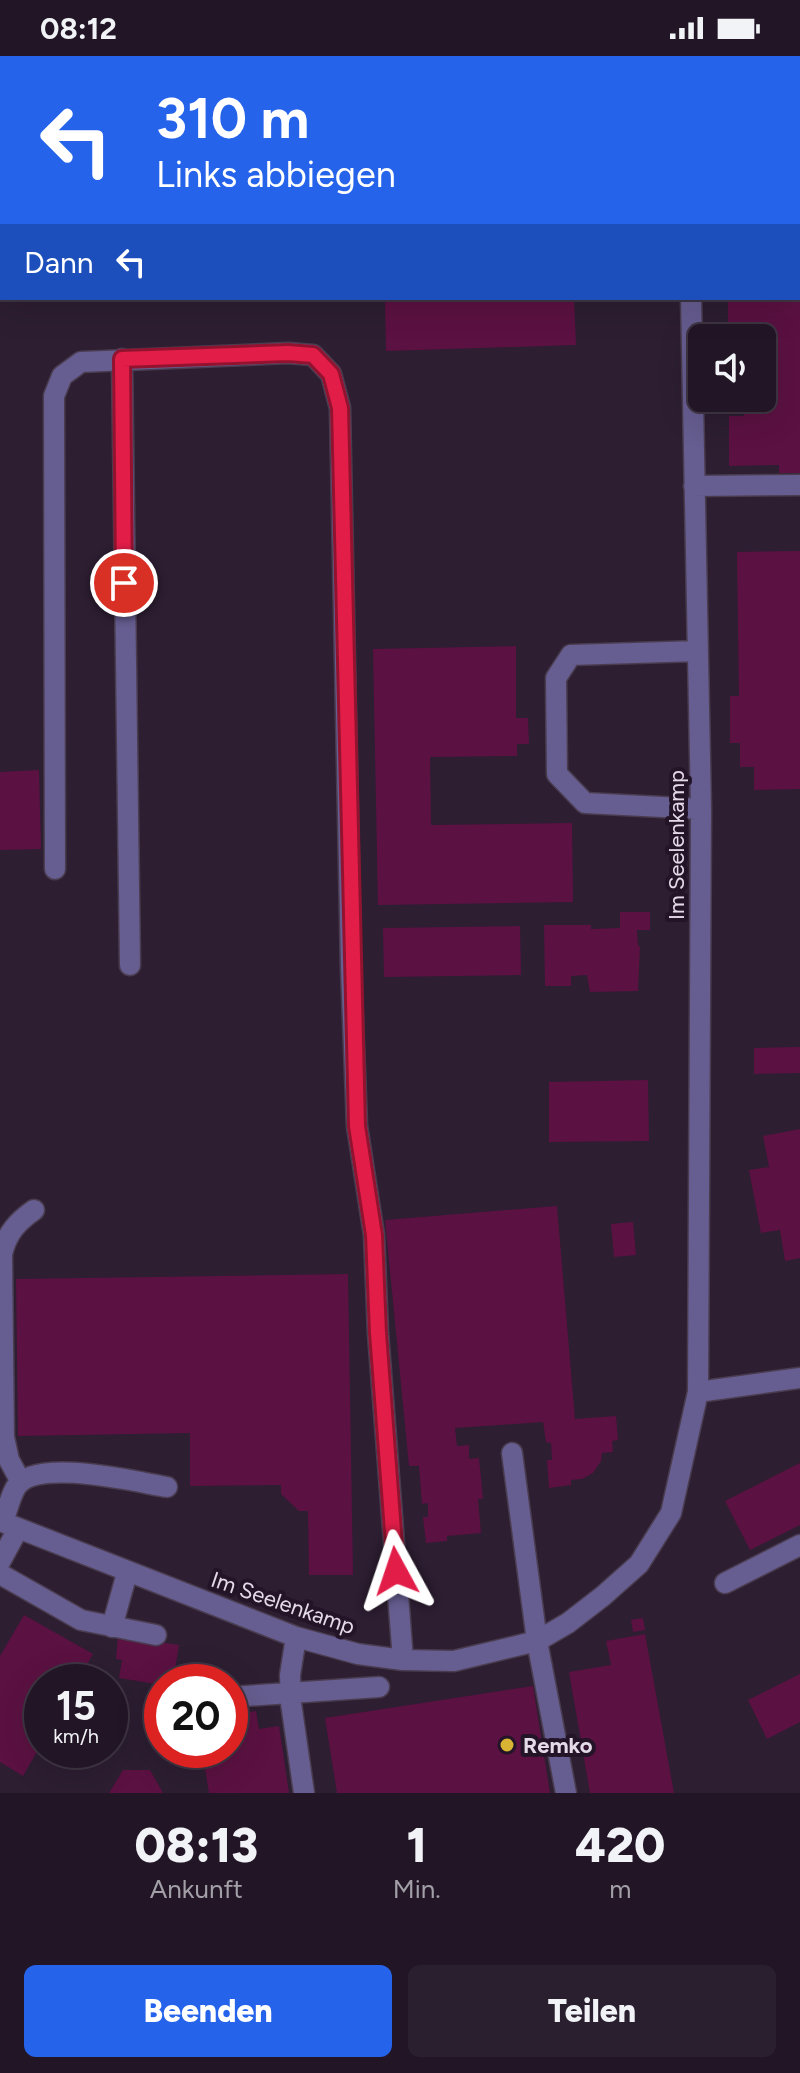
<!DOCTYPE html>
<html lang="de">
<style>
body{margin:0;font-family:Figtree,sans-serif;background:#2a1f2e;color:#f1f3f6;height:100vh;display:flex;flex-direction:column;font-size:30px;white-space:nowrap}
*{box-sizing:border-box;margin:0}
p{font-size:26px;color:#a29fa7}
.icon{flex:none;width:44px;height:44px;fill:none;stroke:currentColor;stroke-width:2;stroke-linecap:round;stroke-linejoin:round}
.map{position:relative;height:1737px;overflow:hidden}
.details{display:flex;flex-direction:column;background:#221626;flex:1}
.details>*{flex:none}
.guide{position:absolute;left:0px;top:0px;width:800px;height:244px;box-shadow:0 8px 32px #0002,0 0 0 2px #3f3543;background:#2563eb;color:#fff;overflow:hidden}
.fabs{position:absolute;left:688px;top:268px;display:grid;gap:16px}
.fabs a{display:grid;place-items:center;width:88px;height:88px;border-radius:12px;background:#221626;box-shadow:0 8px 32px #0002,0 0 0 2px #3f3543;font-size:40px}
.speed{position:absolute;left:24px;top:1608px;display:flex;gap:16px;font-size:40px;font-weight:700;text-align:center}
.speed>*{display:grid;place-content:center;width:104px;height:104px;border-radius:50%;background:#221626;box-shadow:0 8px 32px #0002,0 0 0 2px #3f3543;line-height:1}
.speed small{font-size:20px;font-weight:400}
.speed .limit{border:12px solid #d22;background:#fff;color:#111}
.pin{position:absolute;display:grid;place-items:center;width:68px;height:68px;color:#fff;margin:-34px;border:4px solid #fff;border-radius:50%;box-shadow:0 2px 8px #0007}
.me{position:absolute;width:88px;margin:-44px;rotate:355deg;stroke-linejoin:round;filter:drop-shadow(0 0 6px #0008)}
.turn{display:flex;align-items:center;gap:28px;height:168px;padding:0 24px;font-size:36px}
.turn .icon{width:104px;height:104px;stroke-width:2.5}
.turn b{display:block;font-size:56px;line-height:68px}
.then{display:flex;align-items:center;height:76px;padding:0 24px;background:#0003;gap:16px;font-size:30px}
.eta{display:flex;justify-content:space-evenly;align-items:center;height:136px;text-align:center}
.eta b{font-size:48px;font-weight:800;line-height:56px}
.button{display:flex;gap:16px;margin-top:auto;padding:16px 24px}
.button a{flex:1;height:92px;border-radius:12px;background:#2563eb;color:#fff;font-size:32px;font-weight:800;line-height:92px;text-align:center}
.button a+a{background:#2a1f2e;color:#f1f3f6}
.status{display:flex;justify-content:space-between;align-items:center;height:56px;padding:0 40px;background:#221626;direction:ltr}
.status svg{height:22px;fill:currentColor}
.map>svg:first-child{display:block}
</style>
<div class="status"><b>08:12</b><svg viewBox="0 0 49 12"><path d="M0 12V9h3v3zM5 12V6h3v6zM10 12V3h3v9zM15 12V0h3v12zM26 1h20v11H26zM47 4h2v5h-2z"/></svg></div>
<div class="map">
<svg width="800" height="1737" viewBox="0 0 800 1737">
<rect width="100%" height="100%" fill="#2d1e32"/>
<!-- building -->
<path fill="#5b1142" d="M385,242H574L576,289L386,295Z
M728,242H800V417H779V409L729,410V360H744L743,342H762V282H728Z
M800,495V733L754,734V711H740V687H730V640H739L737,496Z
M516,590V662H528L529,688H517V700L430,701L431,769L572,767L573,846L378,849L373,593Z
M39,714L41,793L0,794V716Z
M620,856H650V874H637L638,890H640L638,935L590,936L587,919L571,920V930H545L544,869H591V873L620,872Z
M520,870L521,919L384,921L383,872Z
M800,991V1017L754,1018V992Z
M648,1024L649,1085L549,1086V1026Z
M800,1073V1202L785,1205L780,1174L761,1177L749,1114L769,1111L763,1080Z
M557,1150L575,1363L616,1360L618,1384L612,1385L613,1396L602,1397L601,1405L593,1417L582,1423L571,1424V1429L549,1432L547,1404H552L551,1387L546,1386L543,1366L455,1372L457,1390L469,1389V1403L479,1402L483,1443H478L481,1477L447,1480V1485L426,1487L423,1461H428V1447L422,1448L419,1410H409L385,1164Z
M633,1166L636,1199L614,1201L611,1168Z
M348,1218L353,1519H309L308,1455H299L281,1438V1429L190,1430V1377L18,1380L16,1223Z
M800,1407V1469L750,1494L725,1445Z
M24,1559L93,1598L77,1626H42V1687L23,1720L0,1706V1600Z
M643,1562L645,1574L633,1576L631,1564Z
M645,1578L674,1737H590L569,1616L611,1609L606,1585Z
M118,1580L179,1589L173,1626H162V1629L119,1622L122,1604L116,1603Z
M800,1618V1666L767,1683L748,1644Z
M533,1630L550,1737H337L325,1662Z
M256,1655L259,1673L279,1670L289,1737H209L202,1694H230V1659Z
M123,1714H150L163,1737H109Z"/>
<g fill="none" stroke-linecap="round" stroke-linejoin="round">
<defs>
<path id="minor" d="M686,0V2
M733,0V2
M798,172H800
M798,205H800
M122,303L130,909
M694,430L800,429
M698,595L571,599L556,622L557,718L585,747L701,753
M55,813L54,340L62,320L81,306L288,297L313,299L331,318L340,352L351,912L357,1070L374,1179L378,1277L403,1604
M698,1336L800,1322
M512,1397L537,1585L566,1737
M21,1426L9,1404L4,1381L2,1198C7,1177 17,1166 34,1154
M0,1465L296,1581L358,1598L403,1604L454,1605L537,1585L568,1567L603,1540L639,1508L671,1457L698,1336L701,753L691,242
M3,1466C7,1455 10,1441 16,1431C35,1401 136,1426 167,1431
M0,1506L18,1473
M0,1518L81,1564L156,1579
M725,1527L800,1489
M112,1571L127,1517
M296,1581L290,1619L291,1647L304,1737
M230,1641L379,1631"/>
</defs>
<!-- minor casing -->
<use href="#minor" stroke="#4a3c4f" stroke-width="23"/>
<!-- minor -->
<use href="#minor" stroke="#665d90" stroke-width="20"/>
</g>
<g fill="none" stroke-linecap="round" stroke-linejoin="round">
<defs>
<path id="route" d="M124,527L122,303L288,297L313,299L331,318L340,352L357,1070L374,1179L378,1277L396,1515"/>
</defs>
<!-- route casing -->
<use href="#route" stroke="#92132f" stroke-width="20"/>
<!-- route -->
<use href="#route" stroke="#e11d48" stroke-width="14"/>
</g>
<!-- markers -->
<circle fill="#d8b434" stroke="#231428" stroke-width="3" cx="507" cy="1689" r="8"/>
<g text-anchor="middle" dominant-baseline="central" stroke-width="8" stroke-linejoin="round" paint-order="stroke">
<!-- street labels -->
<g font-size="22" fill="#e5dbe8" stroke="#231428">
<text transform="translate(676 789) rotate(-90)">Im Seelenkamp</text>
<text transform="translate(283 1547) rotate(19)">Im Seelenkamp</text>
</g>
<!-- poi labels -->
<g font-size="22" font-weight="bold" fill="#e5dbe8" stroke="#231428" text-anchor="start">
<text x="523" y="1689">Remko</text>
</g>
</g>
</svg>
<div class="fabs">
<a><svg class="icon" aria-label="sound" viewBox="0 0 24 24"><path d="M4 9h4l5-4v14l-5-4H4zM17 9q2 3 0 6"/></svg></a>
</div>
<div class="speed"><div>15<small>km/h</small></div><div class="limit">20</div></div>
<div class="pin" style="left:124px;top:527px;background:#d93025"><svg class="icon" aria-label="arrive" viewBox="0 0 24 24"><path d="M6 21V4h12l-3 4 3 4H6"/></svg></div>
<svg class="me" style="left:396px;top:1515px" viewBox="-20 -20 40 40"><path d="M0-17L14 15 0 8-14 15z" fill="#e11d48" stroke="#fff" stroke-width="4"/></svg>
<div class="guide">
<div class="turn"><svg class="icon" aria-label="left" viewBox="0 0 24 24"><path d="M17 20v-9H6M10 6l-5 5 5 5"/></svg><div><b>310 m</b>Links abbiegen</div></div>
<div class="then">Dann<svg class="icon" aria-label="left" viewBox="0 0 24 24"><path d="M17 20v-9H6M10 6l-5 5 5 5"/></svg></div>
</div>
</div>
<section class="details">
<div class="eta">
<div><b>08:13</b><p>Ankunft</p></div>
<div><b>1</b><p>Min.</p></div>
<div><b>420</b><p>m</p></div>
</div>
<div class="button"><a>Beenden</a><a>Teilen</a></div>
</section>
